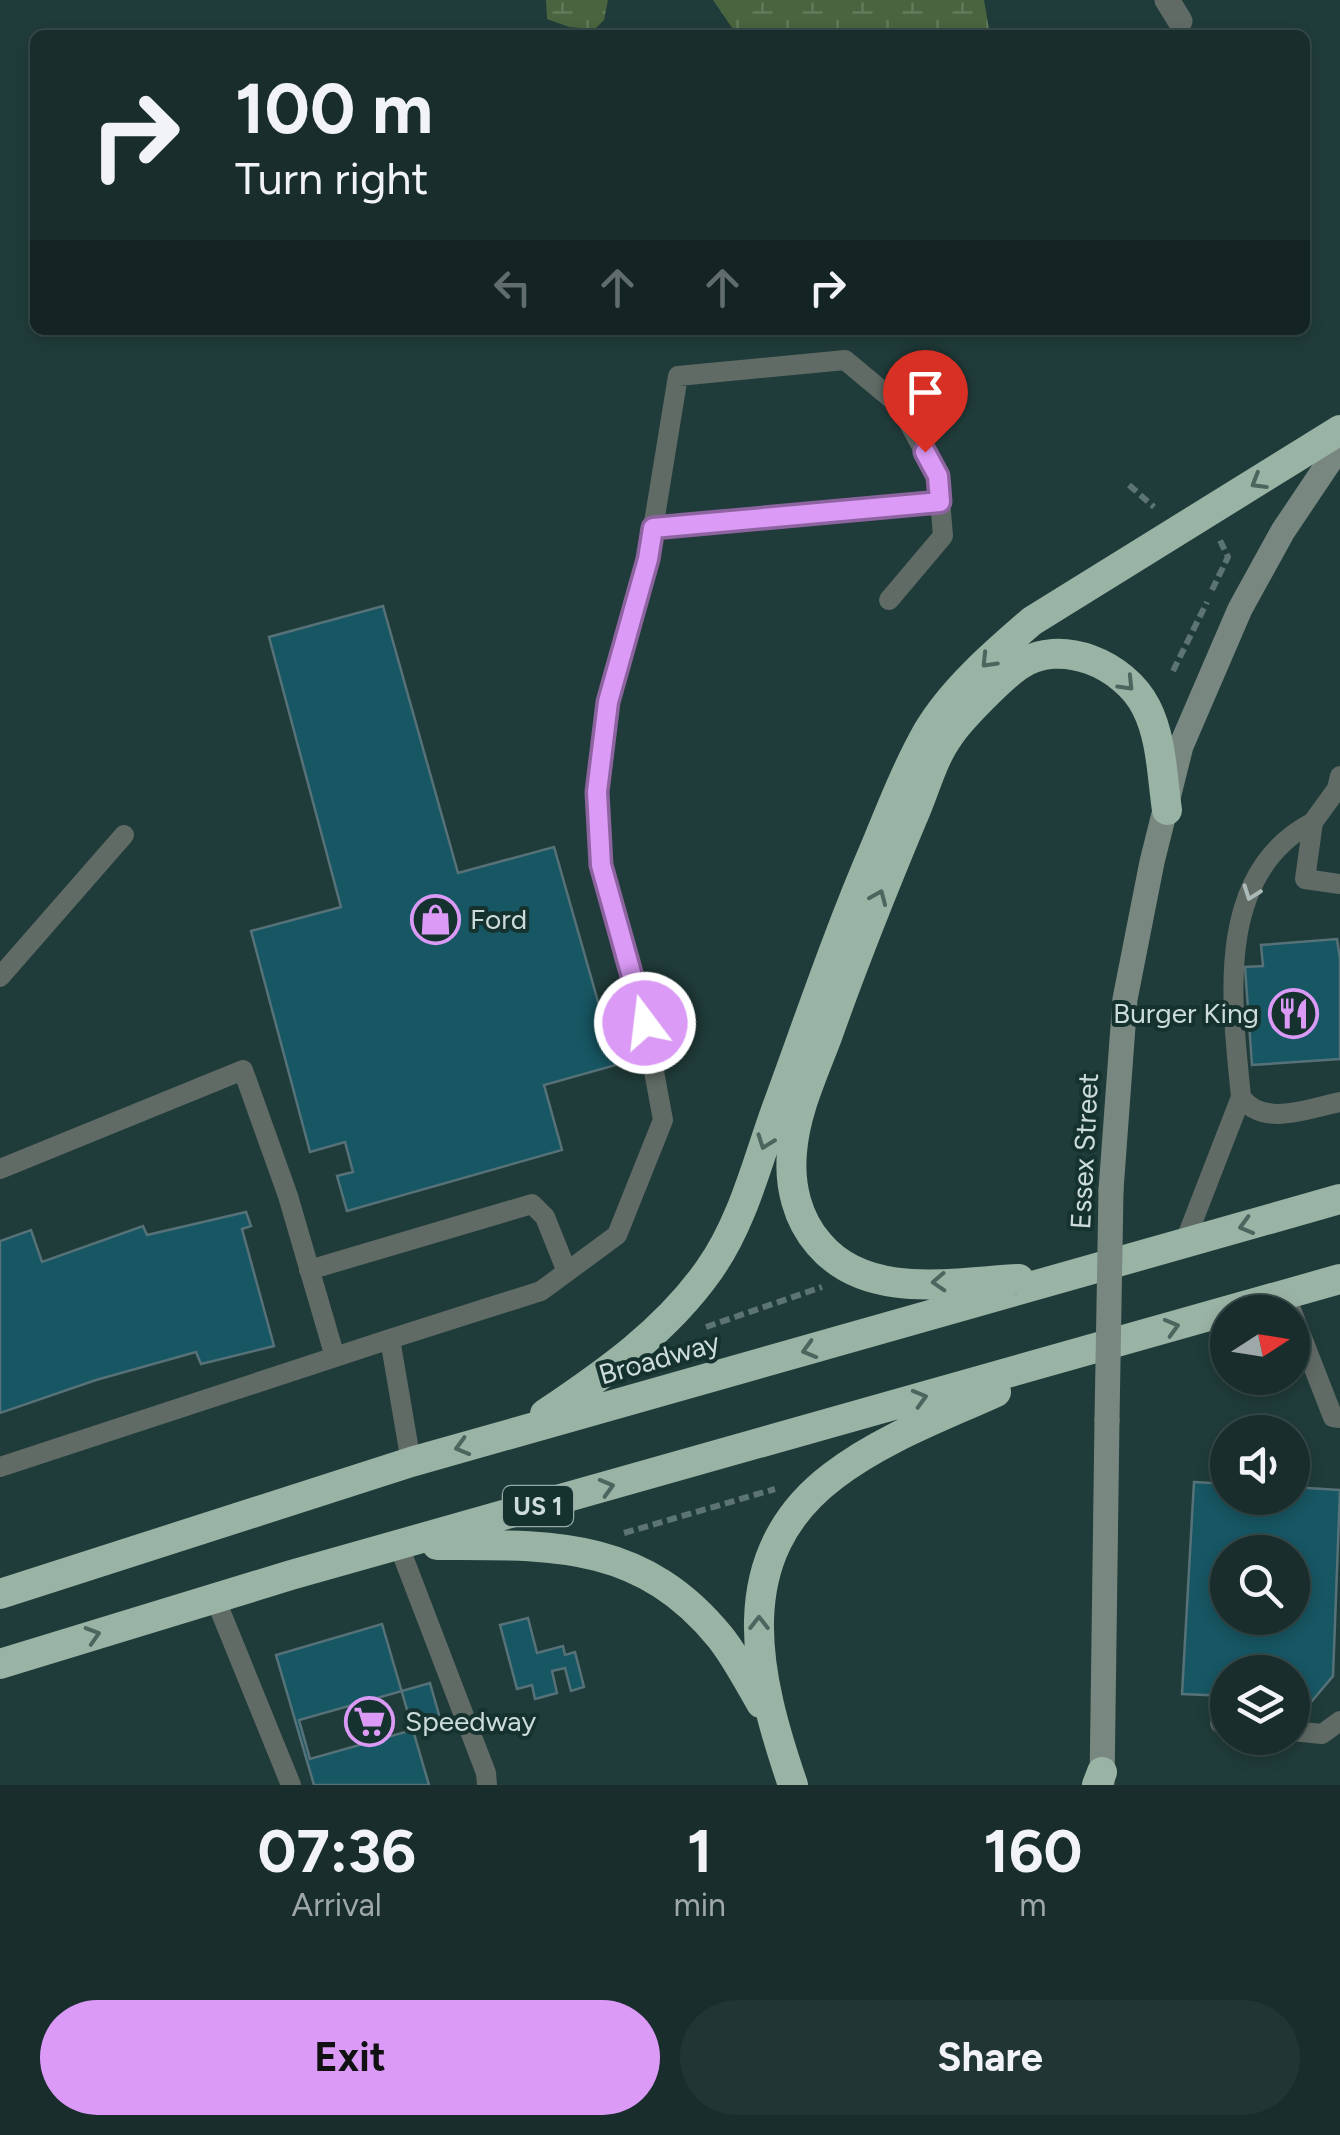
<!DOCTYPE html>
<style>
body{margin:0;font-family:Figtree,sans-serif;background:#213534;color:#f1f3f6;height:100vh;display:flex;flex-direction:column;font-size:38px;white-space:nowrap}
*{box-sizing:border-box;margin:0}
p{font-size:32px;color:#9fa8a9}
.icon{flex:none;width:55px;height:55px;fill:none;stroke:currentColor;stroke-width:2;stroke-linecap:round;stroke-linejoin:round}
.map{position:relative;height:1785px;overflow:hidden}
.sheet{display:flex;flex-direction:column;background:#182d2c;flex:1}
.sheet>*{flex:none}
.banner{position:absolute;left:30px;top:30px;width:1280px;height:305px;border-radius:15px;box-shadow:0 5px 15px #0003,0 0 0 2px #364948;background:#182d2c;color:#f1f3f6;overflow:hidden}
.needle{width:65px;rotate:78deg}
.fabs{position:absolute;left:1210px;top:1295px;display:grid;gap:20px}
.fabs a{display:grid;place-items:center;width:100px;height:100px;border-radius:50%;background:#182d2c;box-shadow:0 5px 15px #0003,0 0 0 2px #364948;font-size:50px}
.pin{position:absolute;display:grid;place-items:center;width:85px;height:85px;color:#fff;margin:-102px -42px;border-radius:50% 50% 50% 0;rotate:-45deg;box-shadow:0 0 10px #0007}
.pin .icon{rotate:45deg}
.me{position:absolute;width:110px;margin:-55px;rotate:345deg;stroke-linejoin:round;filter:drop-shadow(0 0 8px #0008)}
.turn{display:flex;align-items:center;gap:35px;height:210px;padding:0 40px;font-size:45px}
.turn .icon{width:130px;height:130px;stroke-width:2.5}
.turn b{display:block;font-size:70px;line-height:85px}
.lanes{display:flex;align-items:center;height:95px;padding:0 40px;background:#0003;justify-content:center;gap:50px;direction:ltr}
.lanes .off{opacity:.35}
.eta{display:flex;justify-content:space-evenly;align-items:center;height:170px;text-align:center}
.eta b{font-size:60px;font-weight:700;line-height:70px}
.button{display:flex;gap:20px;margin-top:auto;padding:20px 40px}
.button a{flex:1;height:115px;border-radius:60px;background:#da9af6;color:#111;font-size:40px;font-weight:700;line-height:115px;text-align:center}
.button a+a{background:#213534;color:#f1f3f6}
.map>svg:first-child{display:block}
</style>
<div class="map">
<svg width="1340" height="1785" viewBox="0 0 1340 1785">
<defs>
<pattern id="wetland-marsh" width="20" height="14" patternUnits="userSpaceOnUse" patternTransform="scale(2.5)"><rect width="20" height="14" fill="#49643f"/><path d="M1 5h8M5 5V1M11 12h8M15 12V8" fill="none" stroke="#627a5a"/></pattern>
</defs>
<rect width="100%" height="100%" fill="#203c3a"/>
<!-- wetland -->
<path fill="url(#wetland-marsh)" d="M546,0H608L604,20L595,29L569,27L547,19Z
M713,0H984L990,35H865C839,25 812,33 786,35C770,36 753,35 737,35Z"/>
<!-- building -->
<path fill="#175663" stroke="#567278" stroke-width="2.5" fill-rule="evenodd" d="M383,606L458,873L554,847L616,1065L544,1085L562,1150L347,1211L337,1176L353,1172L345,1142L310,1152L251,931L341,907L269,637Z
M1337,939L1340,959V1059L1252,1065L1245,967L1263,966L1261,945Z
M246,1212L251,1226L242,1229L274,1346L201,1364L196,1352L96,1380L0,1413V1241L31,1230L42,1262L143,1226L147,1235Z
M1194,1482L1228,1484V1498H1292V1487L1340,1490L1333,1676L1312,1701L1292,1700V1672H1228V1696L1182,1694ZM1228,1552H1292V1618H1228Z
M528,1618L537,1653L563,1646L565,1655L575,1652L584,1687L571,1691L565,1668L552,1671L557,1693L535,1699L532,1685L517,1689L500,1625Z
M382,1624L429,1785H314L276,1655Z
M430,1683L441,1722L310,1759L299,1720Z"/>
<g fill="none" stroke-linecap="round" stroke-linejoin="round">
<!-- path -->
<path stroke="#5c7472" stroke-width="6" stroke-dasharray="10 5" stroke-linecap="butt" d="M1129,485L1154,507
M1212,590L1228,557L1219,538
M1173,671L1207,602
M706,1327L822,1287
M624,1533L775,1489"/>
<!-- lane -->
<path stroke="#616b66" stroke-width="20" d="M653,528L940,502
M1340,776L1337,789L1313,822L1305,879L1340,884
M1313,822C1213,874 1232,1004 1241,1097C1263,1128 1309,1108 1340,1102
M0,977L124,835
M0,1169L243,1070L288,1196L335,1357
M1184,1244L1241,1097
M309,1270L532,1204L545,1217L567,1272
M1285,1294L1333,1417L1340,1418
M411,1462L390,1339L541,1291L617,1235L663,1120L645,1023L601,865L597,792L608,703L648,559L678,376L845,360L899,405L938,476L943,536L889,600
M0,1467L390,1339
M399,1546L486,1773L487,1785
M215,1598L291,1785
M1220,1723L1228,1724
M1292,1731L1322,1734L1340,1721"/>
<!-- street -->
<path stroke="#616b66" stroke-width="25" d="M1167,0L1180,21"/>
<!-- secondary -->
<path stroke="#788880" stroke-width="25" d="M1111,1190L1125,999L1152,862L1181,746L1240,609L1283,531L1340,446
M1102,1785L1107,1420"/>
<!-- highway -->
<path stroke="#99b3a5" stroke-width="30" d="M1019,1279C953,1282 867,1301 819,1244C797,1219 789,1185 792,1152C795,1112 813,1074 827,1037C853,963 882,891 912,819C924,793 932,759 949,736C961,718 1001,678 1018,666C1060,636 1125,665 1146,707C1162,738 1162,777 1167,810
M545,1414C606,1373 666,1331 709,1270C742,1224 757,1163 776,1110C808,1023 838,934 875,848C891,809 907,768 928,731C952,690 996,652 1032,621L1340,430
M437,1545C550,1545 641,1540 720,1637C736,1657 748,1681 761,1703
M0,1594L411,1462L1340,1199
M0,1664L291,1575L1340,1279
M793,1785C756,1677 726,1557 833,1476C881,1439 941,1417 996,1392
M1097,1785L1102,1772"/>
<!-- secondary-bridge -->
<path stroke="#788880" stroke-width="25" d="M1107,1420L1111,1190"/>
</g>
<!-- one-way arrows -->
<defs><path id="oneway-chevron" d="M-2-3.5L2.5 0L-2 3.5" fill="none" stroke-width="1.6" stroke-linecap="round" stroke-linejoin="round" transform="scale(2.5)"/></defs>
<g stroke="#4a665e">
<use href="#oneway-chevron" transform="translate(1258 482) rotate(149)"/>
<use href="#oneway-chevron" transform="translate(988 661) rotate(134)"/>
<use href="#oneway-chevron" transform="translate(1127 684) rotate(46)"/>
<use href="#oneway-chevron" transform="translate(879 897) rotate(-67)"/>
<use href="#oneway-chevron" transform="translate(765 1142) rotate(110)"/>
<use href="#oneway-chevron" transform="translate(1246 1226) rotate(164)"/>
<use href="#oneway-chevron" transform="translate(939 1282) rotate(177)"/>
<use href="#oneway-chevron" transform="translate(1172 1327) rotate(-16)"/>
<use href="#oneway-chevron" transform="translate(809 1350) rotate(164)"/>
<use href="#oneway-chevron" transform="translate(920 1398) rotate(-16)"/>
<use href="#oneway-chevron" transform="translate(462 1447) rotate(164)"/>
<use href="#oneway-chevron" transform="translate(607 1487) rotate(-16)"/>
<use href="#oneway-chevron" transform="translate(759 1623) rotate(-90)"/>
<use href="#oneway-chevron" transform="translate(93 1635) rotate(-17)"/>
</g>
<use stroke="#acbab7" href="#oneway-chevron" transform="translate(1251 893) rotate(110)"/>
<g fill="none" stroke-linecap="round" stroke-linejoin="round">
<defs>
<path id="route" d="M645,1023L601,865L597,792L608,702L648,559L653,528L940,502L938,476L925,452"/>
</defs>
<!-- route casing -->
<use href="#route" stroke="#8e64a0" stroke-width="25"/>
<!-- route -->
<use href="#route" stroke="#da9af6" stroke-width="18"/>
</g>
<!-- icons -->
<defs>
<symbol id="shop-ring" viewBox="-11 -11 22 22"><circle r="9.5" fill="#16322f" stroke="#da9af6" stroke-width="1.5"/><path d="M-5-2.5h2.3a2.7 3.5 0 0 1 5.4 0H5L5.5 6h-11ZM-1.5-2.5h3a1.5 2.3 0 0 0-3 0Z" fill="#da9af6"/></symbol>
<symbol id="restaurant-ring" viewBox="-11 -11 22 22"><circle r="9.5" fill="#16322f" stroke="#da9af6" stroke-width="1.5"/><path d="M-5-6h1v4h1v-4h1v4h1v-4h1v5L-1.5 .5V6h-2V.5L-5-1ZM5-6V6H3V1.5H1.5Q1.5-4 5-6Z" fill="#da9af6"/></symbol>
<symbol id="supermarket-ring" viewBox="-11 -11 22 22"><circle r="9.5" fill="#16322f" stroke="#da9af6" stroke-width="1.5"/><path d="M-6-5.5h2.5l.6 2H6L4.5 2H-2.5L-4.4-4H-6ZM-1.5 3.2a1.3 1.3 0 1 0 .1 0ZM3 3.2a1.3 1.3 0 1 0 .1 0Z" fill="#da9af6"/></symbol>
</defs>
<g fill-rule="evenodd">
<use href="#shop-ring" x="408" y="892" width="55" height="55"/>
<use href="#restaurant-ring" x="1266" y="986" width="55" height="55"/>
<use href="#supermarket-ring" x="342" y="1694" width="55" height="55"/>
</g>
<g text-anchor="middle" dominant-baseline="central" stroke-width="8" stroke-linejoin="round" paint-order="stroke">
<!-- shield labels -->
<rect fill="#16322f" stroke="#95a9a7" stroke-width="2.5" x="503" y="1486" width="70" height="40" rx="8"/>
<g font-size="25" font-weight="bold" fill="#ccdcda">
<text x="538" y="1506">US 1</text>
</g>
<!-- poi labels -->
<g font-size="28" fill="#ccdcda" stroke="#16322f" text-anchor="start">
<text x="470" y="919">Ford</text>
<text x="1259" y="1013" text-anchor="end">Burger King</text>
<text x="405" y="1721">Speedway</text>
</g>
<!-- street labels -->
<g font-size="28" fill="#ccdcda" stroke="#16322f">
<text transform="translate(1084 1151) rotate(-87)">Essex Street</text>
<text transform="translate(659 1358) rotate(-16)">Broadway</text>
</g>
</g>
</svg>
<div class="fabs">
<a><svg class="needle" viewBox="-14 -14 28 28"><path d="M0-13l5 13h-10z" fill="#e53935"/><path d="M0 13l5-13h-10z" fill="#9fa8a9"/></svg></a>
<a><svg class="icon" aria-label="sound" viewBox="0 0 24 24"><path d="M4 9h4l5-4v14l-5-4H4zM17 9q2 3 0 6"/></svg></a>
<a><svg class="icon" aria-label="search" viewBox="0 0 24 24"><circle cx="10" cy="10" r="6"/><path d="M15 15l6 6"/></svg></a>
<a><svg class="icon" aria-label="layers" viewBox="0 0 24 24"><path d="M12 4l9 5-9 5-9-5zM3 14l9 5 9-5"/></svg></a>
</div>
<div class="pin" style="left:925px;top:452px;background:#d93025"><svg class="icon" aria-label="arrive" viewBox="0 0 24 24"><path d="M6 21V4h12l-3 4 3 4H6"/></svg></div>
<svg class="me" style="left:645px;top:1023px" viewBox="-20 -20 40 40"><circle r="17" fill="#da9af6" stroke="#fff" stroke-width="3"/><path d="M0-11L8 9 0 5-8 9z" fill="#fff"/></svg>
<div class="banner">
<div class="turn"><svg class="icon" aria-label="right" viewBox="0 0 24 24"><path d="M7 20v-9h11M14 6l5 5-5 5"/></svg><div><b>100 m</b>Turn right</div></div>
<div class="lanes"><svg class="icon off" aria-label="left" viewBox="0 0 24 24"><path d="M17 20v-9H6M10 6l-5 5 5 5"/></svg><svg class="icon off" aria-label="ahead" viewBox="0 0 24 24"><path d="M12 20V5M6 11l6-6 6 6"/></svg><svg class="icon off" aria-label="ahead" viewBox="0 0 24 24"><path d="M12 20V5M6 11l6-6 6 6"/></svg><svg class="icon" aria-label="right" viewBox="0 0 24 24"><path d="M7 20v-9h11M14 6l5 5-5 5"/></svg></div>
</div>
</div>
<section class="sheet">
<div class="eta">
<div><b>07:36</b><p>Arrival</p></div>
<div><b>1</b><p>min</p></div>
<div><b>160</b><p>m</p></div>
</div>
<div class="button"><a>Exit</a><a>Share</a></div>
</section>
